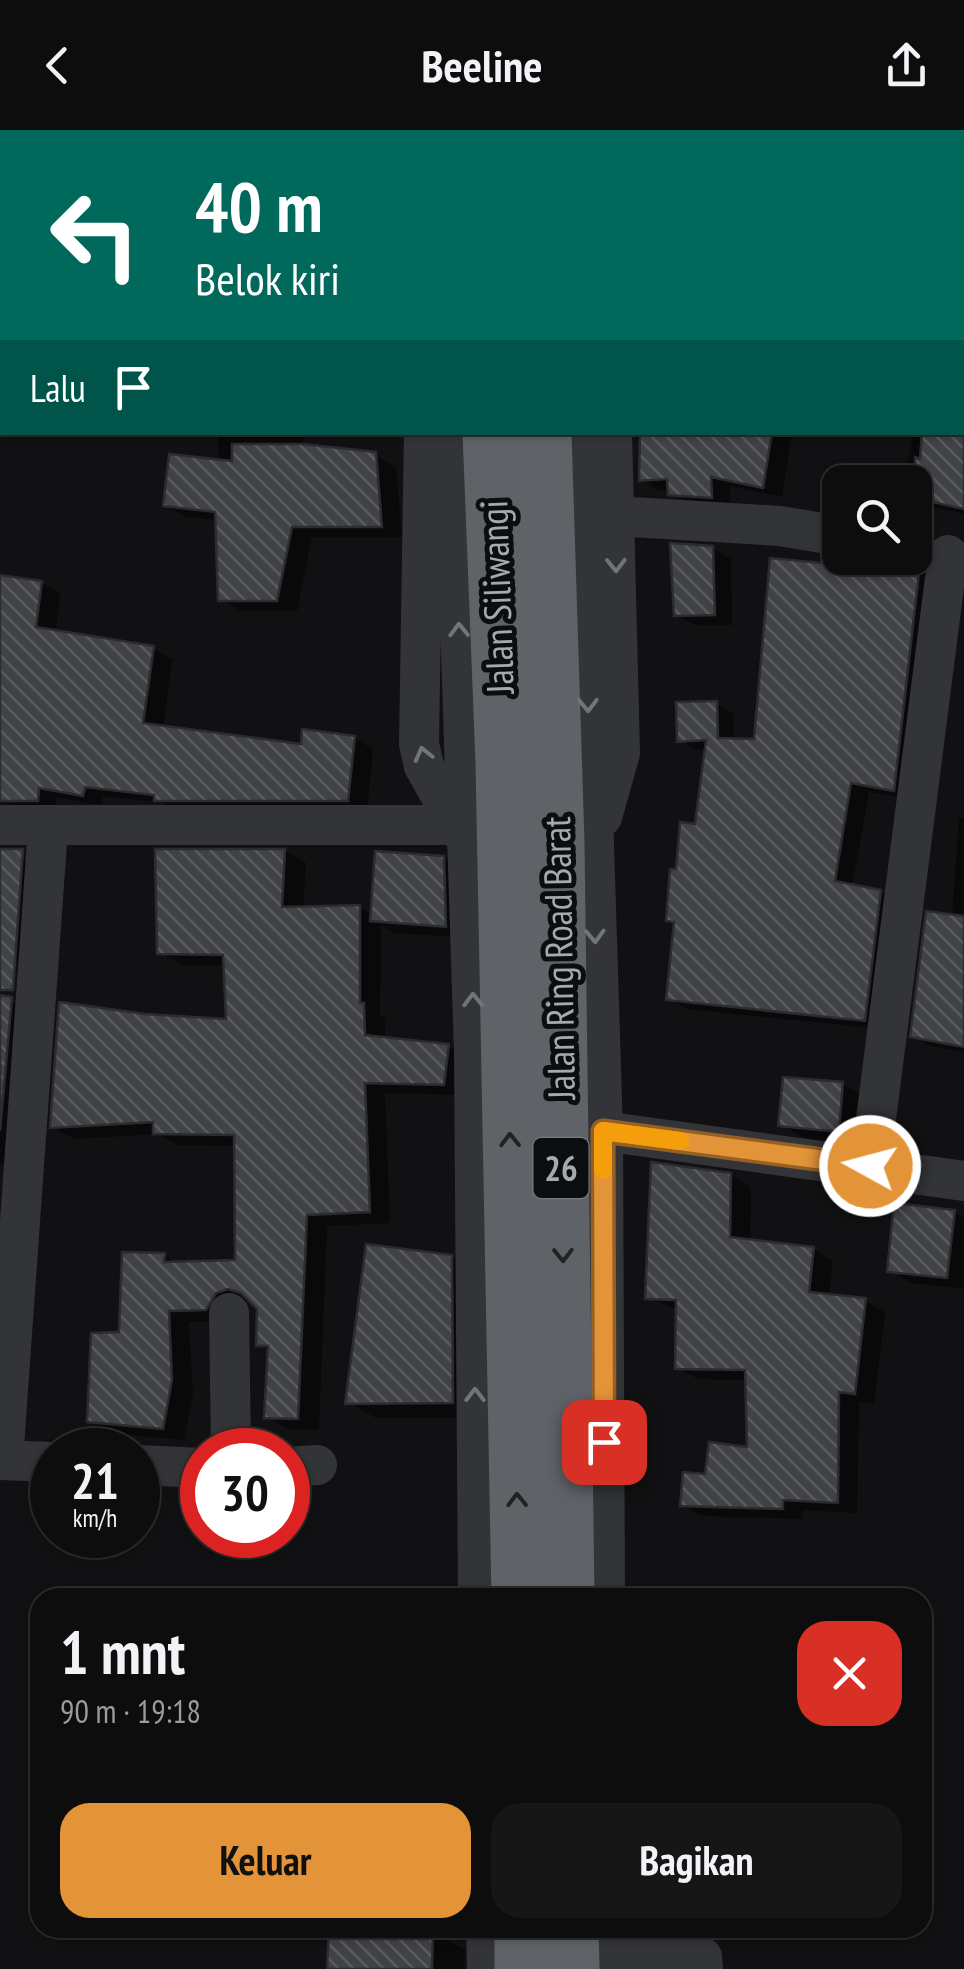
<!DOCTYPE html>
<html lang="id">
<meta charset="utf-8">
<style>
body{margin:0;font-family:"PT Sans Narrow",sans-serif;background:#161617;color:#f1f3f6;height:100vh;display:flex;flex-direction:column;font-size:38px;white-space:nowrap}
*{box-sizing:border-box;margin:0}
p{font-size:32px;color:#9a9c9e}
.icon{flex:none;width:55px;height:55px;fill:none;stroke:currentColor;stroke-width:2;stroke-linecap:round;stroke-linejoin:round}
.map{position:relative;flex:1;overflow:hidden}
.sheet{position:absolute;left:30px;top:1458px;width:902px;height:350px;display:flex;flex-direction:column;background:#0d0d0e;border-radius:30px;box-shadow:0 2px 8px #0004,0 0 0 2px #2d2d2e}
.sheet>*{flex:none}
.top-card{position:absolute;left:0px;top:0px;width:965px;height:305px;box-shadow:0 2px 8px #0004,0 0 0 2px #2d2d2e;background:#00695c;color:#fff;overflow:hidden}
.controls{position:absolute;left:822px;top:335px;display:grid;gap:20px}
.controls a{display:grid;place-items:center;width:110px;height:110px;border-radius:20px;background:#0d0d0e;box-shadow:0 2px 8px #0004,0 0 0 2px #2d2d2e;font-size:50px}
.speed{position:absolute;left:30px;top:1298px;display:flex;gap:20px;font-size:50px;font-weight:700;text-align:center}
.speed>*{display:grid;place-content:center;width:130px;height:130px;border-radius:50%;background:#0d0d0e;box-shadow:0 2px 8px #0004,0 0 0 2px #2d2d2e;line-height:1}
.speed small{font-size:25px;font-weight:400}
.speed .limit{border:15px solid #d22;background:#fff;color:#111}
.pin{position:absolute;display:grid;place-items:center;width:85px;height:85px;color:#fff;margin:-42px;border-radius:20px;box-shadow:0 5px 15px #0006}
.me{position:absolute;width:110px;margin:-55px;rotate:277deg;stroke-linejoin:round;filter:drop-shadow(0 0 8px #0008)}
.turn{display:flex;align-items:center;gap:35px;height:210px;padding:0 30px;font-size:45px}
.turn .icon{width:130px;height:130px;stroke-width:2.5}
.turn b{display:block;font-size:70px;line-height:85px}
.then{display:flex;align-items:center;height:95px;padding:0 30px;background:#0003;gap:20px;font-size:38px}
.round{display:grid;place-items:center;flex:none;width:105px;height:105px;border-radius:30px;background:#161617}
.overview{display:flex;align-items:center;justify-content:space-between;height:170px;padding:0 30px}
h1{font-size:60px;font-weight:600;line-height:75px}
.cta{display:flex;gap:20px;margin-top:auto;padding:20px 30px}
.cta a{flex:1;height:115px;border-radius:30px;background:#e49438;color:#111;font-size:40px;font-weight:600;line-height:115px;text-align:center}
.cta a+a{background:#161617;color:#f1f3f6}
header{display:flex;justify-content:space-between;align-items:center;height:130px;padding:0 30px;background:#0d0d0e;font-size:45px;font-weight:600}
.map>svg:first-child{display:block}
</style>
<header><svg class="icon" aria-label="back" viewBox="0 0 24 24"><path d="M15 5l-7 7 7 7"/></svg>Beeline<svg class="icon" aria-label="share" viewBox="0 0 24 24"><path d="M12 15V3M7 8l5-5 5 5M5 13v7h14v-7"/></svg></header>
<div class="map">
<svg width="964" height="1839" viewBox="0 0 964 1839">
<defs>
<pattern id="building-back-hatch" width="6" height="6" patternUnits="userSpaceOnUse" patternTransform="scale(2.5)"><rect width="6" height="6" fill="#404246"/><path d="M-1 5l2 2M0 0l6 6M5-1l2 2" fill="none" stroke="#595b5e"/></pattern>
</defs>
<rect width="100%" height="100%" fill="#111113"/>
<!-- shadow -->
<path fill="#0007" d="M45,0H110V2H45Z
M285,0H399V2H241Z
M677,0H806V2H677Z
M927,0H964V97L962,2Z
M23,1L26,2H2L0,142V2Z
M962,160L964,161V384L919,374L915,372V352H903L914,302H962Z
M218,302H303V318L375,325L396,337L402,407H312L297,481H241L220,469L218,390L186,387L165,375L218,332Z
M642,302H792L782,367L730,356V377L690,375L670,360L660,361L641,350Z
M712,418L731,429L732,495H695L676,485Z
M853,428L919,436L937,446L911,669L869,662L852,757L880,762L898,772L882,899L686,879L669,868L676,794L669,790L678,742L697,697L707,620H697L680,610L716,574L734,584V611L756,612L823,436Z
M0,448L42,453L61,464L55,503L153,518L172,529L163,598L303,617L354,608L373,619L367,681H176L163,673L103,666L102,676L57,667L56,680L0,673Z
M959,688H964V922L930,916L913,906L952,787Z
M285,721L306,733L303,779L360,778L373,785L443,728L466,741L468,808L395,803L381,795L380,886L385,888V909L448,916L469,928L465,965L385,963L390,1093L327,1096L319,1300L288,1299L266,1286L270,1221L258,1214L259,1178L252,1170L237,1174L227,1191L189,1192L193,1263L184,1310L110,1303L89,1291L164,1126L178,1134L237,1132L236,1016L177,1015L158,1004L74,1009L53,997L145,887L229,891L226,836L181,835L160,822Z
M0,725L21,728L41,739L35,831H0Z
M0,868L31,880L20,1033H0Z
M843,954L865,967L861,1013L804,1008L781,995Z
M730,1045L751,1057L750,1112L813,1119L833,1131L829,1167L865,1171L885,1182L874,1274L859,1272L857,1383L803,1380L802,1389L702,1386L682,1375L707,1347L750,1320L748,1250L698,1249L677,1238L678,1180L648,1168Z
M954,1083L964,1088V1159L912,1153L889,1140Z
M451,1127L479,1143L480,1288H376L348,1272Z
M331,1798L433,1801L465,1820L464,1839H330Z"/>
<!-- building -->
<path fill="url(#building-back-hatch)" stroke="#2b2c2f" stroke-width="2.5" d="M640,302H772L763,358L711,347L712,368L668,365L667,349L639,351Z
M922,302H964V379L915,368V327L920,329Z
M232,314H303L376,322L382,397H292L277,471H218L215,382L163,376L169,324L232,331Z
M670,413L713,416L715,485L674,486Z
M770,428L821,433L822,428H890L920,434L894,661L851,653L835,751L881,760L865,891L666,870L674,792L666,791L670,739H676L680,692L695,694L706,610L677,612L676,572L717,571L718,608L754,609Z
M0,445L42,451L36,497L154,516L143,593L301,614L302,599L355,606L348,671H154V665L85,657L83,666L39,658L38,671H0Z
M0,719H23L13,860H0Z
M155,719H285L282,777L360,775V873H364L365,905L449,914L444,955L365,953L370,1082L307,1085L298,1289L264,1288L268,1216H256L257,1179L241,1163L228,1159L216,1163L206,1180L169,1181L172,1250L163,1299L87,1292L91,1203L119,1202L122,1122L165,1123L164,1132L235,1130L234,1005L153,1004V992L50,998L59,872L145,884L226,889L223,825L157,824Z
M375,721L444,726L446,797L370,791Z
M926,781L964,786V917L910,907Z
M0,865L12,867L0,1001Z
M783,947L843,952L839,1002L778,996Z
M651,1032L731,1043L730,1107L814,1117L809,1162L866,1168L855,1264L839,1262L838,1373L783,1370V1379L680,1376L683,1342L705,1344L709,1312L747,1317L745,1240L675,1239L676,1170L645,1169Z
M894,1073L955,1080L947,1148L887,1142Z
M366,1114L452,1125L453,1273L345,1274Z
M329,1798L433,1799L432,1839H327Z"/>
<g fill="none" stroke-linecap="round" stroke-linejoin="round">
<!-- minor -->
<path stroke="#333437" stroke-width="40" d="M446,0V2
M602,0V2
M424,302L419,614L424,636L462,703
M454,302L474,922L478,1468
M581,302L603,1001L605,1468
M615,386L780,396L840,406
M602,687L620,623L612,302
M0,695H456
M603,1001L964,1051
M870,1036L948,425
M229,1183L231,1320
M0,1330L52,1332
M3,1330L48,698
M138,1335L202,1338
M288,1337L317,1335
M486,1798L487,1839
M606,1829L702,1827L703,1839"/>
<!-- highway -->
<path stroke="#5f6368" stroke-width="55" d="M478,0V2
M534,0V2
M490,302L503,632L519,1468
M544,302L557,713L567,1468
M522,1798V1839
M571,1798L572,1839"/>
</g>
<!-- one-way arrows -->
<defs><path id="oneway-chevron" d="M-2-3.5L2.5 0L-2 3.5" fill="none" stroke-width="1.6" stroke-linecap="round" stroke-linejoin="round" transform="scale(2.5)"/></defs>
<g stroke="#71757b">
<use href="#oneway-chevron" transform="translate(616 435) rotate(89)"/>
<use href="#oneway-chevron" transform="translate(459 500) rotate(-91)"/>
<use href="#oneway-chevron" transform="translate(588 575) rotate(89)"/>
<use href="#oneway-chevron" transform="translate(423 624) rotate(-104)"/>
<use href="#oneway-chevron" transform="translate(595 806) rotate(88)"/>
<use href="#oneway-chevron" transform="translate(473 870) rotate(-91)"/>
<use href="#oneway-chevron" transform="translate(475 1265) rotate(-90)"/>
</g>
<g stroke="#212224">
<use href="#oneway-chevron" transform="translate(510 1010) rotate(-91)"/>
<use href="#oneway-chevron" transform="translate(563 1125) rotate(89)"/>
<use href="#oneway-chevron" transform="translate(517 1370) rotate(-91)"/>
</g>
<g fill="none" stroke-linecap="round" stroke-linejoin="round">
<defs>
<path id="route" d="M604,1312L603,1001L870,1036"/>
</defs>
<!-- route casing -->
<use href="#route" stroke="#946024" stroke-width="25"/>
<!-- route -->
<use href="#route" stroke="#e49438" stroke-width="18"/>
<!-- slow -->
<path stroke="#f59e0b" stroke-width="18" d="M603,1040V1001L680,1011"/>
</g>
<g text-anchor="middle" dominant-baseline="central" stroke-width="10" stroke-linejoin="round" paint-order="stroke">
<!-- shield labels -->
<rect fill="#0c0d0e" stroke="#767b81" stroke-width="2.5" x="533.5" y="1008" width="55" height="60" rx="8"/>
<g font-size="35" font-weight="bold" fill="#a4aab2">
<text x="561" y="1038">26</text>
</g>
<!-- street labels -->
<g font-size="38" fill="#a4aab2" stroke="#0c0d0e">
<text transform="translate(496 467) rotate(-92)">Jalan Siliwangi</text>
<text transform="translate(558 828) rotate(-91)">Jalan Ring Road Barat</text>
</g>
</g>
</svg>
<div class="controls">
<a><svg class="icon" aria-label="search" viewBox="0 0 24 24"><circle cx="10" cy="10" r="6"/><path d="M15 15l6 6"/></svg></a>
</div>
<div class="speed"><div>21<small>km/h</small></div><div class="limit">30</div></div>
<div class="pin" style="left:604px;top:1312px;background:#d93025"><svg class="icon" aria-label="arrive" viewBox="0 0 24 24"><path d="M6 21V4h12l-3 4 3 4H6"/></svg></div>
<svg class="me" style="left:870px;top:1036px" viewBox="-20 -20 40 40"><circle r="17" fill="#e49438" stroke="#fff" stroke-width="3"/><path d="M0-11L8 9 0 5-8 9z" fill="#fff"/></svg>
<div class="top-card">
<div class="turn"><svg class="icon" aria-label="left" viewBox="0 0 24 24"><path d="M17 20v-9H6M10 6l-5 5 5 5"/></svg><div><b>40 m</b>Belok kiri</div></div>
<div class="then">Lalu<svg class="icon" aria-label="arrive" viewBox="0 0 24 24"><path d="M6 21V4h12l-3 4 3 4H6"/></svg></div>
</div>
<section class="sheet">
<div class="overview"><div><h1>1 mnt</h1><p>90 m · 19:18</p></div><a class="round" style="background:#d93025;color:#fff"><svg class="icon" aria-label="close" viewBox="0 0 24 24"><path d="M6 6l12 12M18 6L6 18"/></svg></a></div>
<div class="cta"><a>Keluar</a><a>Bagikan</a></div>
</section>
</div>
